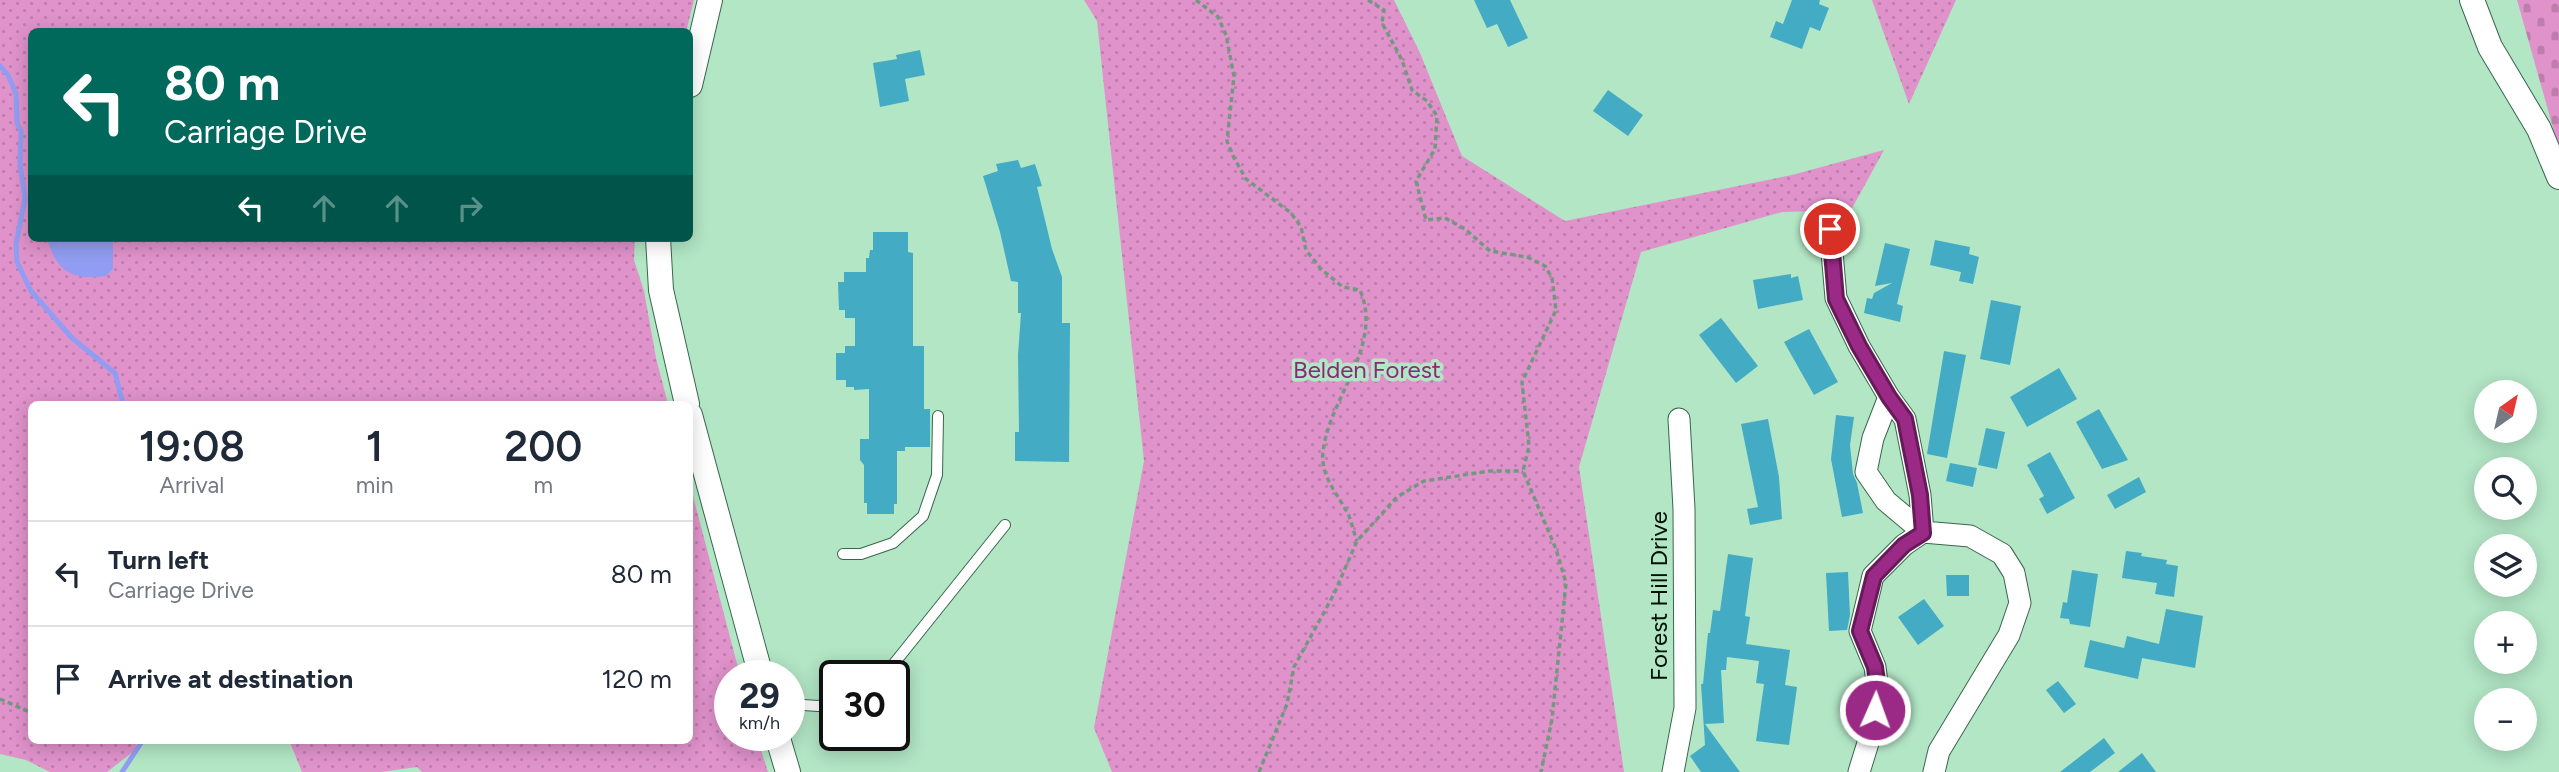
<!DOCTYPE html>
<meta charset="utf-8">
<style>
body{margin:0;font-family:Figtree,sans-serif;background:#f2f2f3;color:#1f2937;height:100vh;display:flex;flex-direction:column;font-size:26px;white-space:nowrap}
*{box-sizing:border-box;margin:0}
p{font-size:23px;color:#747a83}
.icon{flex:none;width:38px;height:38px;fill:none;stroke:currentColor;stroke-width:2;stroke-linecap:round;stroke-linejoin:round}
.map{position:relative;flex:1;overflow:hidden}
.sheet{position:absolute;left:28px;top:401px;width:665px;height:343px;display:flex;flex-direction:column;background:#fff;border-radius:10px;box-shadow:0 4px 18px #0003}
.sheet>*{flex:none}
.top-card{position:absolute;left:28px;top:28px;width:665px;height:214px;border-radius:10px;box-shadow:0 4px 18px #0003;background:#00695c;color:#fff;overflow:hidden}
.needle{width:46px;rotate:34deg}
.controls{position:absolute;left:2474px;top:380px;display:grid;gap:14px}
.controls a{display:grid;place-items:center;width:63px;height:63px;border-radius:50%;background:#fff;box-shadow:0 4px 18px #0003;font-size:35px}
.speed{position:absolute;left:714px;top:660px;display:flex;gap:14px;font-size:35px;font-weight:700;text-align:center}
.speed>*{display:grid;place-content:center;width:91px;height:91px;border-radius:50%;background:#fff;box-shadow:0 4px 18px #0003;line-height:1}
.speed small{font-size:18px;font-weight:400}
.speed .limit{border:4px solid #111;border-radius:10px;background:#fff;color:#111}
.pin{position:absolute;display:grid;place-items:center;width:60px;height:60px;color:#fff;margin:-30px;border:4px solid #fff;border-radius:50%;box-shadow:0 2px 7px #0007}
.me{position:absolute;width:77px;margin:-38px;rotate:2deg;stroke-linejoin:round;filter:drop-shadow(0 0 5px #0008)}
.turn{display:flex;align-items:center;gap:24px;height:147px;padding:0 21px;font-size:32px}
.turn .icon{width:91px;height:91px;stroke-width:2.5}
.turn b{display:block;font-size:49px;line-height:60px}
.lanes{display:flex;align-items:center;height:66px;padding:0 21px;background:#0003;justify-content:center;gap:35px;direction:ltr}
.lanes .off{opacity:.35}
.eta{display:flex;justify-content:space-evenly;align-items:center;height:119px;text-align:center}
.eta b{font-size:42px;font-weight:600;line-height:49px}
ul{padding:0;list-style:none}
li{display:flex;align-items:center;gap:21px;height:105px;padding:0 21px;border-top:2px solid #e0e1e3}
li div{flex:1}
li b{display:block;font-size:26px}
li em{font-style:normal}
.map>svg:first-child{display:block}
</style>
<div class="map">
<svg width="2559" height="772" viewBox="0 0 2559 772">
<defs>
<pattern id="grass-dots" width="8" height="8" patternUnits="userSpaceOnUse" patternTransform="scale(1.75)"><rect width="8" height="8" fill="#e092cb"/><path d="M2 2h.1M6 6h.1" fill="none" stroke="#be7dad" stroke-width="1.8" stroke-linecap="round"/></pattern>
<pattern id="cemetery-stones" width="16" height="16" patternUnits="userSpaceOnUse" patternTransform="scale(1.75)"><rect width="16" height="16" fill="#e092cb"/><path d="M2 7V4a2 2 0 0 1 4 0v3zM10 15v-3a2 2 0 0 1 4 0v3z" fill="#be7dad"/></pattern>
</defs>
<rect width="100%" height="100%" fill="#b2e6c5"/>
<!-- grass -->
<path fill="url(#grass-dots)" d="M0,0H694L686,32H32V238H635L634,260L644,291L656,358L668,404H32V740H138L134,751L107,772H50L26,760L0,754Z
M1084,0H1394L1420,53L1462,156L1565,221L1792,175L1884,150L1851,210L1782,212L1641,252L1579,467L1624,772H1112L1094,728L1144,461L1097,21Z
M1872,0H1956L1909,104Z
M690,485L740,675L730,676V735H756L768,772H422L417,767L381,772H302L289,740H690Z"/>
<!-- cemetery -->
<path fill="url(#cemetery-stones)" d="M2517,0H2559V149Z"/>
<!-- water -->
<path fill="#919df2" d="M47,238H113V269L106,276C72,281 56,271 47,238Z"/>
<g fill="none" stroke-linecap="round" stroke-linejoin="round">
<!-- stream -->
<path stroke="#919df2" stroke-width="5" d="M0,66L8,75L16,94L17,123L21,131L20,165L25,198L16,244L17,262L31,291L72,338L115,373L123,404
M122,772L143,740"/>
</g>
<!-- building -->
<path fill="#44abc5" d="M1474,0H1510L1528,38L1508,47L1497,24L1487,28Z
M1792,0H1820L1819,4L1829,8L1820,31L1810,27L1802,49L1770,37L1776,21L1783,24Z
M920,50L925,75L905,79L909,101L880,107L873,63L897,59L896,55Z
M1608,90L1643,115L1628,136L1593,111Z
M1018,160L1021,168L1035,164L1042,186L1037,187L1052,249L1062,277V323H1070L1069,462L1015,461V432H1019L1018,355L1021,313H1018V282L1011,281L1000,232L983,176L998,171L996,164Z
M873,232H908V252L913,253V346H924V409H930V447H905V451H897V504H894V514H867V503H864V465L860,460V439H869V389L854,390V387H846V380H836V353H845V346H855V318H845V310H839L838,282H844V272H866V258H869L870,250H873Z
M1935,240L1970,247L1969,254L1979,257L1973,284L1959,281L1961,272L1930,265Z
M1885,243L1910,249L1897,304L1903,306L1900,322L1864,313L1867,298L1872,299L1874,293L1892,283L1875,286Z
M1791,274V278L1798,276L1803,300L1758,309L1753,280Z
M1991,300L2021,306L2010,365L1980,359Z
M1721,318L1758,366L1736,383L1699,335Z
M1809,329L1838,382L1814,395L1784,342Z
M1944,351L1966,355L1947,458L1927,454Z
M2059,368L2077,399L2027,427L2010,397Z
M2099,409L2128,460L2102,469L2076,422Z
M1836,415L1854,417L1850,445L1853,474L1857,483L1863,513L1842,517L1831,459Z
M1768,419L1779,477L1782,519L1750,525L1747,509L1758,507L1741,424Z
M1986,428L2005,432L1997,469L1978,465Z
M2050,452L2075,498L2047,514L2039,499L2044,496L2027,465Z
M1950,463L1977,468L1973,487L1946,481Z
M2139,477L2146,492L2115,509L2107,495Z
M2126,551L2142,553L2141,556L2167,560L2166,564L2178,566L2174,597L2155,594L2157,583L2122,578Z
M1728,554L1753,558L1745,616L1750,617L1746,644L1790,650L1785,685L1797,687L1789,745L1756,741L1764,684L1756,683L1759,661L1727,657L1726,670H1721L1724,723L1705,724L1740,772H1701L1690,756L1705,745L1701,684H1703L1708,633H1710L1713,610L1720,611Z
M2072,570L2098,574L2090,627L2070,624L2069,619L2060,618L2063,602L2067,603Z
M1848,572L1850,615L1847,630L1829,631L1826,573Z
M1946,575H1969V596H1947Z
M1924,599L1944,626L1918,645L1898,617Z
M2166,609L2203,616L2195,668L2142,658L2138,679L2084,667L2090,640L2124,648L2127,636L2159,644Z
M2058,681L2076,704L2064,713L2046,690Z
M2104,738L2115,753L2090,772H2060Z
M2142,753L2156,772H2118Z"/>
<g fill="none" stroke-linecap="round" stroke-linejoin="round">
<defs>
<path id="service" d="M843,554H861L893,543L923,516L937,475L938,416
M884,676L1005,525
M789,704L818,706L835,703"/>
<path id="minor" d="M1830,229L1836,298L1859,346L1889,397L1905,419L1920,495L1923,532
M1889,397L1873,438L1866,472L1886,501L1923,532
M1673,772L1685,708L1684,509L1679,419
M1859,772L1872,730L1878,690L1875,667L1860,631L1873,576L1904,545L1923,532L1970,536L2002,554L2014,573L2020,603L2009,635L1939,751L1934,772"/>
<path id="tertiary" d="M2472,0L2490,47L2539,129L2559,177
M690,85L710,0
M658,238L661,290L687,404
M690,415L761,676
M777,735L788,772"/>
</defs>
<!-- service casing -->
<use href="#service" stroke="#38674c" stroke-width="12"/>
<!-- minor casing -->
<use href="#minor" stroke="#38674c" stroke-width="23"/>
<!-- tertiary casing -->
<use href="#tertiary" stroke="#38674c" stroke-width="26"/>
<!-- path -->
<path stroke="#729980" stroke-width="3.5" stroke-dasharray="5 3.5" stroke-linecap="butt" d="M1196,0L1218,17L1226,35L1234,76L1227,141L1234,158L1246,179L1291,213L1301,227L1306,250L1321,269L1343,287L1360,290C1384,346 1329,397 1323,452C1320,477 1339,495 1349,516C1352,524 1354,533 1357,541
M1368,0L1384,10L1382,23L1402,60L1412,90L1427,101L1437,116L1435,149L1416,181L1426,220L1445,218L1465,229L1490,251L1527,257L1545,266L1552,278L1556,310L1522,382L1529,446L1523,471L1556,549L1566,583L1552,719L1541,772
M0,699L32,713
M1259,772L1287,704L1294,667L1334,594L1357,541L1397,497L1424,481L1490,471H1523"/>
<!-- service -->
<use href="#service" stroke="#fff" stroke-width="10"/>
<!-- minor -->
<use href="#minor" stroke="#fff" stroke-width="21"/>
<!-- tertiary -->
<use href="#tertiary" stroke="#fff" stroke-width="24"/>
</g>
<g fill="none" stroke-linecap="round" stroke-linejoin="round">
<defs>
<path id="route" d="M1830,229L1836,299L1859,346L1889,397L1905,419L1920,495L1923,533L1904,545L1874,576L1860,631L1875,667L1878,690L1875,710"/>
</defs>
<!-- route casing -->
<use href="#route" stroke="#651b57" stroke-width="18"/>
<!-- route -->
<use href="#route" stroke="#9b2986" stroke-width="12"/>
</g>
<g text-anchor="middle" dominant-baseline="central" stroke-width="7" stroke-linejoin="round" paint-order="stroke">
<!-- park labels -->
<g font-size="24" fill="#8a2a77" stroke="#b2e6c5">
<text x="1367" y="369">Belden Forest</text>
</g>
<!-- street labels -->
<g font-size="24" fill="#011006" stroke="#b2e6c5">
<text transform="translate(1658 596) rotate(-90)">Forest Hill Drive</text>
</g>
</g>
</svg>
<div class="controls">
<a><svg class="needle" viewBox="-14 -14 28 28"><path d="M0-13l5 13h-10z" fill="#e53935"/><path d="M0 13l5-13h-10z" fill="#747a83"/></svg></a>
<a><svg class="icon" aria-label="search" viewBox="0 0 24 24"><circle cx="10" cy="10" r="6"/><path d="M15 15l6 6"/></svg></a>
<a><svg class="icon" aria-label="layers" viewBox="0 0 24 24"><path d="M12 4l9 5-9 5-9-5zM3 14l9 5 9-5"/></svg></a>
<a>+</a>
<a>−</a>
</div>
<div class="speed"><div>29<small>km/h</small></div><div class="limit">30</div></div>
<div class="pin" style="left:1830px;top:229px;background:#d93025"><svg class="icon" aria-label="arrive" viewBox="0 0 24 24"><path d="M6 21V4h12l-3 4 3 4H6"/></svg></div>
<svg class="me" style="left:1875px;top:710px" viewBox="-20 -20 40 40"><circle r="17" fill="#9b2986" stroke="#fff" stroke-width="3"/><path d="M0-11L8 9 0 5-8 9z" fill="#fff"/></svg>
<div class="top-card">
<div class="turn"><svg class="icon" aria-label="left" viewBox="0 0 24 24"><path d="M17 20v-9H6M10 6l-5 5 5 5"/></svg><div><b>80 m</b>Carriage Drive</div></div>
<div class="lanes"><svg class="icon" aria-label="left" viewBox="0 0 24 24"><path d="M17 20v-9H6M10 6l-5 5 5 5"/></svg><svg class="icon off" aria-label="ahead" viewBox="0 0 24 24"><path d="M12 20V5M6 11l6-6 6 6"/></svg><svg class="icon off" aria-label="ahead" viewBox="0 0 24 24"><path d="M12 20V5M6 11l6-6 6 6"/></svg><svg class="icon off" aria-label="right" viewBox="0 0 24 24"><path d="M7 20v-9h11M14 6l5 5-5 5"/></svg></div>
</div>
<section class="sheet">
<div class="eta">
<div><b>19:08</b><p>Arrival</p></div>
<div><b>1</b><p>min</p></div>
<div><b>200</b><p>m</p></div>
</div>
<ul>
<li><svg class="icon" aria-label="left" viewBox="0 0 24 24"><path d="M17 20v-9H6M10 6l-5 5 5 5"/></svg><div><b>Turn left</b><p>Carriage Drive</p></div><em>80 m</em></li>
<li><svg class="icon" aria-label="arrive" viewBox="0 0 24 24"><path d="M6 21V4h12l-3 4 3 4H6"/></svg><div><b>Arrive at destination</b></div><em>120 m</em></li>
</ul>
</section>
</div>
